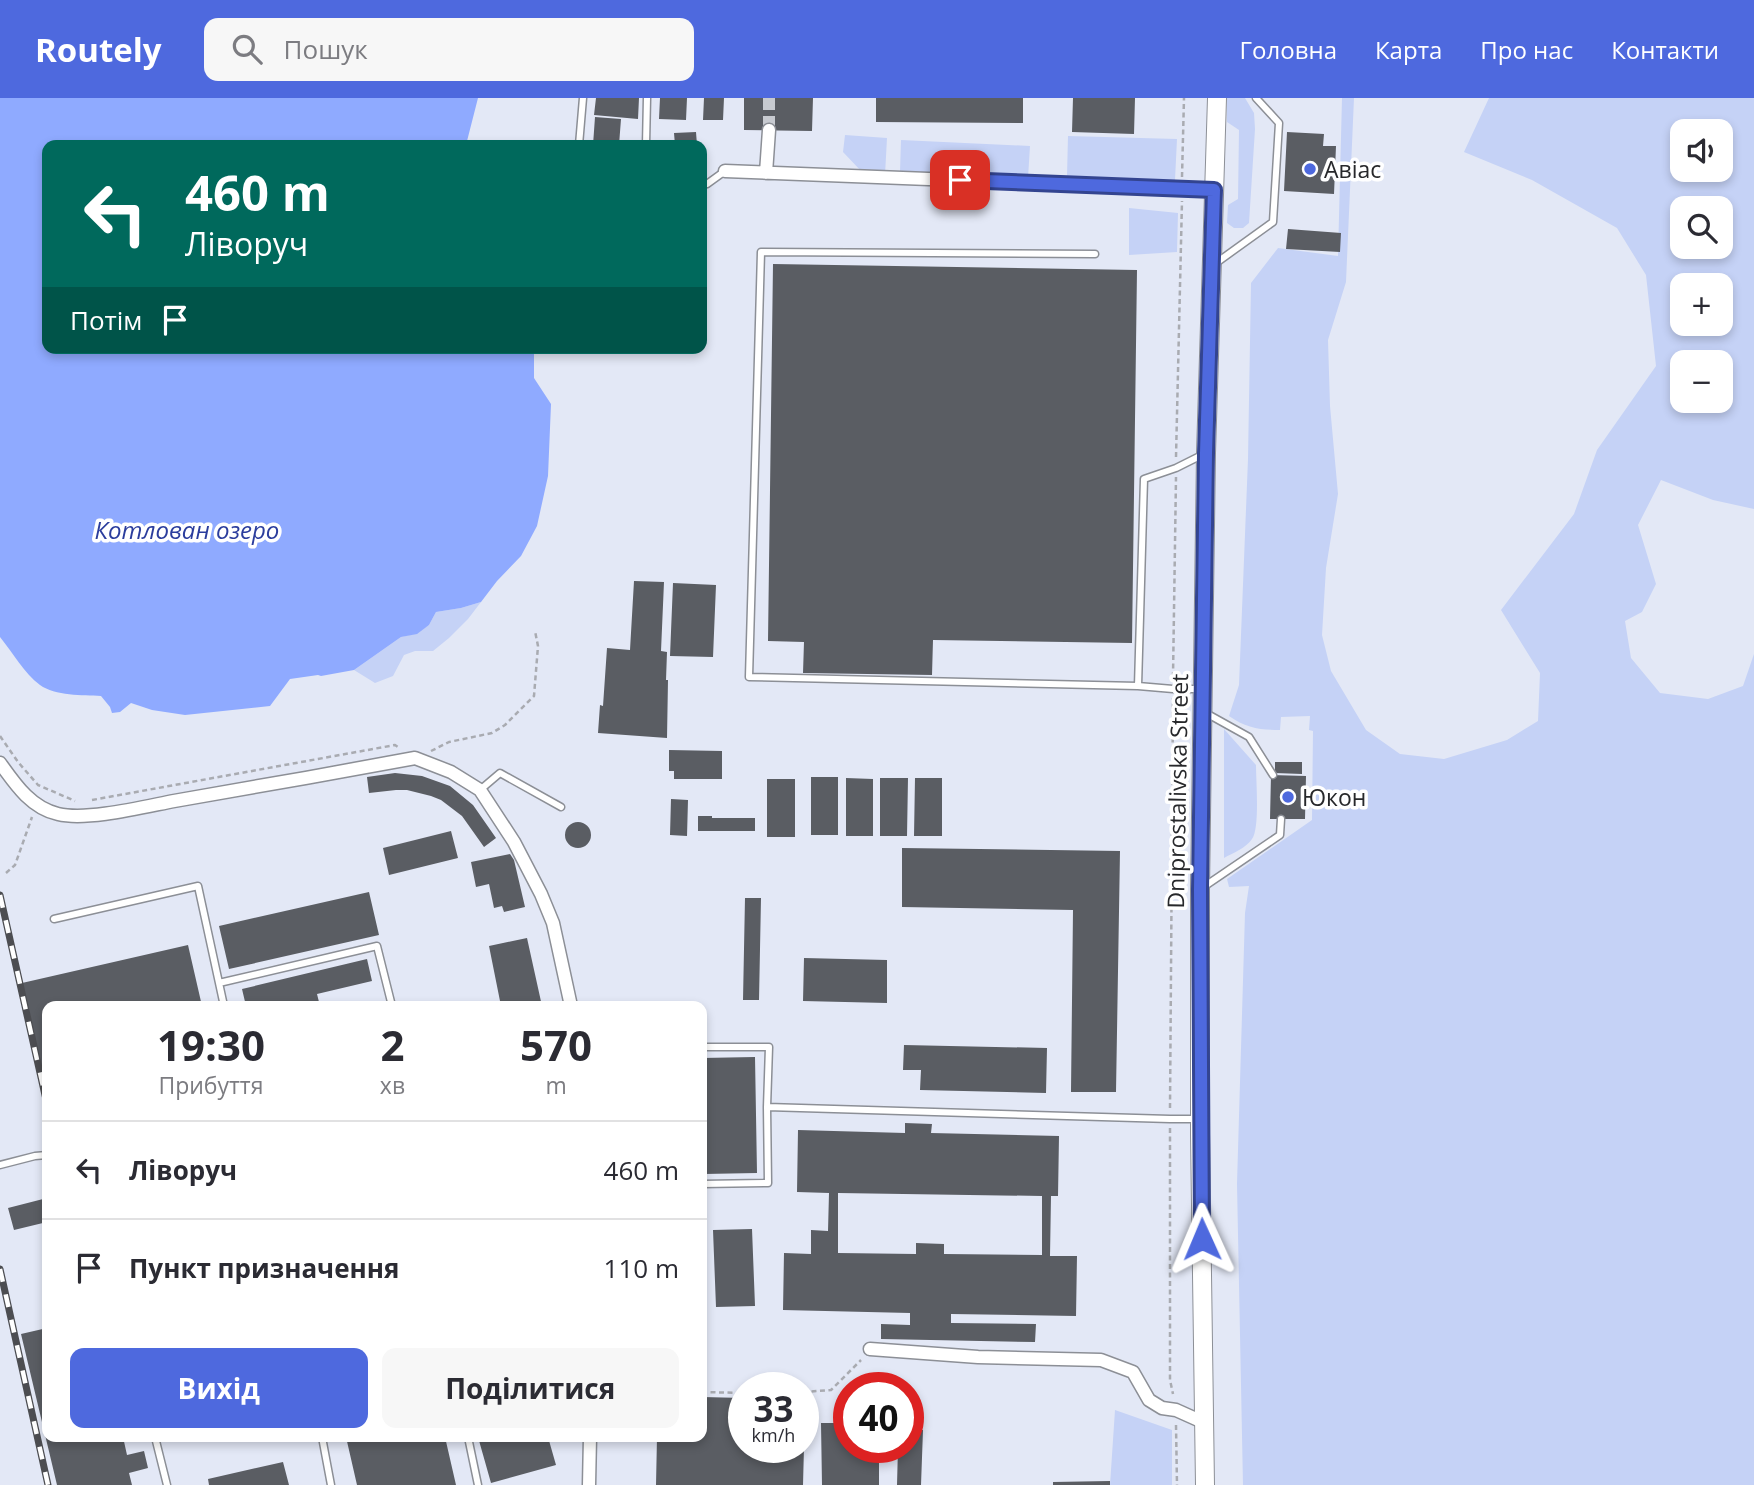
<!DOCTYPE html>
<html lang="uk">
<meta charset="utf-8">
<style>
body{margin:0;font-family:"Open Sans",sans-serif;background:#f7f7f7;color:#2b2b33;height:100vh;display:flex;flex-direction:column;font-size:26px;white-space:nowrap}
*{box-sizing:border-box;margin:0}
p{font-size:23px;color:#7c7c81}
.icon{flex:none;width:38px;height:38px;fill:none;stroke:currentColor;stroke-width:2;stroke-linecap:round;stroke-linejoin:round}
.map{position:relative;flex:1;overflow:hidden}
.details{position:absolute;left:42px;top:903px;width:665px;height:441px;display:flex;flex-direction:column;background:#fff;border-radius:14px;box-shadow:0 4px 10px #0003}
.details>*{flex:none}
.hud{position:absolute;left:42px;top:42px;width:665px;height:214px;border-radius:14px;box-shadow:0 4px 10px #0003;background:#00695c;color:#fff;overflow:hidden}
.buttons{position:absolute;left:1670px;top:21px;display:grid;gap:14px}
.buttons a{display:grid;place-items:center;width:63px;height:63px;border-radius:14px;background:#fff;box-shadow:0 4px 10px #0003;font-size:35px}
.speed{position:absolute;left:728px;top:1274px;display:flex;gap:14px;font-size:35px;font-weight:700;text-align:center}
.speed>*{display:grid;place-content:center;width:91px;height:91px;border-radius:50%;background:#fff;box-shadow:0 4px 10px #0003;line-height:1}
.speed small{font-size:18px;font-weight:400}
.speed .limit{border:10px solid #d22;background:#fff;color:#111}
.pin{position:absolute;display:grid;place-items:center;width:60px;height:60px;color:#fff;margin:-30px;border-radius:14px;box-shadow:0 4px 10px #0006}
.me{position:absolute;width:77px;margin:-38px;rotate:359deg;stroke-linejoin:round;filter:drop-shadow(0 0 5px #0008)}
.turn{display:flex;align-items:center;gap:24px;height:147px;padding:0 28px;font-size:32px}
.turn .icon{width:91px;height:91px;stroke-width:2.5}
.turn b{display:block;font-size:49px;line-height:60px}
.then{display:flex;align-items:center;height:66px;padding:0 28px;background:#0003;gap:14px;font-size:26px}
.eta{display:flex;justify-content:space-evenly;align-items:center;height:119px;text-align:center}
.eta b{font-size:42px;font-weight:700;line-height:49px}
.cta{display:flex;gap:14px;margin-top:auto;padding:14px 28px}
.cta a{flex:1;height:80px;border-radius:14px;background:#4e69de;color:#fff;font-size:28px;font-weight:700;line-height:80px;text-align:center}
.cta a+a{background:#f7f7f7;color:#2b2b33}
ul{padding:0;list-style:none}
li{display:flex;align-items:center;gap:21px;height:98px;padding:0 28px;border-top:2px solid #e1e1e2}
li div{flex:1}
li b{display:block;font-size:26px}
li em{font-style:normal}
header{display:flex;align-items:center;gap:42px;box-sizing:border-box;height:98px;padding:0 35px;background:#4e69de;color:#fff}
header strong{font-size:33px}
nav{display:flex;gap:38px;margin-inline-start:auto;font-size:24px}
.search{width:490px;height:63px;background:#f7f7f7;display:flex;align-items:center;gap:18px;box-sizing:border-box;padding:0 24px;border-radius:14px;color:#7c7c81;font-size:26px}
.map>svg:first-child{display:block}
</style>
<header>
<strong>Routely</strong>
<div class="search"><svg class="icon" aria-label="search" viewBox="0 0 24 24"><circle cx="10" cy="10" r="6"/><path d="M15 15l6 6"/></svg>Пошук</div>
<nav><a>Головна</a><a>Карта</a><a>Про нас</a><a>Контакти</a></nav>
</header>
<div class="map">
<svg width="1754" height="1387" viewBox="0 0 1754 1387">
<rect width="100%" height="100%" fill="#eff2f9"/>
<!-- built -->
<path fill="#e3e8f6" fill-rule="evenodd" d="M0,0H1754V1387H0ZM1682,33H1720V72H1682ZM47,47H702V250H47ZM1682,110H1720V149H1682ZM1682,187H1720V226H1682ZM1682,264H1720V303H1682ZM47,908H702V1339H47ZM744,1290H803V1349H744ZM849,1290H908V1349H849Z"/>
<!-- green -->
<path fill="#c5d2f6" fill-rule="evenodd" d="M1227,0H1245L1254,15L1255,31L1249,125L1243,130H1234L1227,125L1228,107L1238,101L1239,32L1227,24Z
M1342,0H1354L1346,184L1328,242L1330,308L1338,396L1326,470L1322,537L1331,573L1366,632L1400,656L1444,661L1507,642L1538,623L1540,575L1501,512L1574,416L1597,352L1656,268L1646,177L1617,130L1532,82L1464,54L1489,0H1754V411L1713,402L1661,382L1638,427L1656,486L1642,514L1625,523L1631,560L1660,595L1708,601L1743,588L1754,556V1387H1243L1237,1086L1245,815L1249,788L1229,789L1227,781L1312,722L1313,633L1309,632L1310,618L1281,619L1280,632C1260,632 1246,630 1229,618L1239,587L1248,361L1251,185L1278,150L1338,158ZM1682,33H1720V72H1682ZM1682,110H1720V149H1682ZM1682,187H1720V226H1682ZM1682,264H1720V303H1682Z
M845,37L887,40L885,77L862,74L843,54Z
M1068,38L1177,41L1175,82L1067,78Z
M901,42L1030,48L1028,80L900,74Z
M1129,110L1178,115L1177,154L1129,157Z
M481,504L468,521L449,540L433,553H415L404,557L393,578L375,585L354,572L401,539L417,535L429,527L436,514L461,510Z
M1224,631L1256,667C1256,683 1260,730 1252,741C1246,750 1233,755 1224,760Z
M1115,1312L1172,1332V1387H1110Z"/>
<!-- water -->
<path fill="#8faaff" d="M0,0H478L466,47H47V250H534V280L551,306L548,378L537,428L521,458L497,483L481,504L461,510L436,514L429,527L417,536L401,539L354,572L321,578L318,577L290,581L270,608L185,617L152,612L131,605L120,614L112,615L110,609L101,598C83,597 55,598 40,587C24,575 13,555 0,539Z"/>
<!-- building -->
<path fill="#5a5d63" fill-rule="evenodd" d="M596,0H639L638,21L594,17Z
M660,0H687L686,22L659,21Z
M704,0H724L723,22H703Z
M744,0H813L812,33L744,32Z
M876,0H1023V25L876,24Z
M1073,0H1135L1134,36L1072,34Z
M595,19L621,21L619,47H593Z
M696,34L697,47H675L674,35Z
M1287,34L1324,36L1323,48H1336L1334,96L1284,93Z
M1288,131L1341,135L1340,154L1286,151Z
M773,166L1137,172L1132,545L933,542L932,577L803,575L804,544L768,543Z
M634,483L664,484L661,553L667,554L666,582H668L667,640L598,635L600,607L603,608L607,550L630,552Z
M673,485L716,487L713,559L670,558Z
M669,652L722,653V681H674V673H669Z
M1275,664H1302V676L1275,675Z
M395,675L422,678L450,688L473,707L496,740L484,749L462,718L441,702L431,698L407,692H396L369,695L367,679Z
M1271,677L1306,678L1305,721H1270Z
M811,679H838V737H811Z
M846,680L873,681V738H846Z
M880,680H908L907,738H880Z
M915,680H942V738H914Z
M767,681H795V739H767Z
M671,701L688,702L687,738L670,737Z
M698,718H712V720H755V733H698Z
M565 737a13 13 0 1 1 26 0a13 13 0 1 1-26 0Z
M451,733L458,760L389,777L383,750Z
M902,750L1120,753L1116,994H1071L1073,812L902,809Z
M510,756L514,762L525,809L504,814L502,808L494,810L489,786L476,789L471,764Z
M369,794L379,837L229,871L219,828Z
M745,800H761L759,902H743Z
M527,840L542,908H501L489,848Z
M188,847L202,908H47L46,993L22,885Z
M804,860L887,862V905L803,903Z
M367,861L372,883L317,896L320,908H246L242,891Z
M904,947L1047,950L1046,995L920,992L921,972H903Z
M755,959L757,1075L704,1076L703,1043H702V960Z
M905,1025L932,1026L931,1035L1059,1038L1058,1098H1051L1050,1158H1077L1076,1218L951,1216V1225L1036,1226L1035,1244L881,1241V1226L910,1227V1215L783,1212L784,1155L811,1156V1132L828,1133L829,1095L797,1094L798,1032L905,1035ZM838,1095L1042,1098V1157L944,1156V1146L916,1145V1156L838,1155Z
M47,1100V1124L14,1132L8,1110Z
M752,1131L755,1208L716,1209L713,1132Z
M47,1230V1339H123L127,1357L144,1353L148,1370L129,1375L132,1387H57L21,1236Z
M702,1299L744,1300V1349H804L803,1387H656L657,1339H702Z
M821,1325H849V1349H879V1387H822Z
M908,1331L923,1332L921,1387H897L898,1349H908Z
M346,1339H445L456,1387H357Z
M478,1339H548L556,1367L491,1385Z
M283,1364L289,1387H209L208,1381Z
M1110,1383V1387H1053V1384Z"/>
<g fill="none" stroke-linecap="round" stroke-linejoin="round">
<!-- street-tunnel -->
<path stroke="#c7cad0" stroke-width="12" stroke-dasharray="12 6" stroke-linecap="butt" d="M769,0V32"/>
<defs>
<path id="lane" d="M579,47L583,0
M646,47L647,0
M702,87L707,86L725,73
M1095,156L761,154L749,579L1138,588
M1216,165L1273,124L1279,25L1256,0
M1202,591H1173L1138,588L1144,381L1176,370L1204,356
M1204,614L1249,639L1273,677
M480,692L500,675L561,709
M1202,790L1280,737L1281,721
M54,821L198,788L224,908
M219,885L377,848L392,908
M702,949H769L767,1009L768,1085L702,1086
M767,1009L1170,1021H1198
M0,1067L35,1058L47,1057
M155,1339L167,1387
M322,1339L331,1387
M468,1339L478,1387"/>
<path id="street" d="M725,73L1214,92
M766,75L769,32
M0,665C15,686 31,710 58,716C87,723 143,709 174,703C254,689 335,675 415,660L451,674L480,692L514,744L541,796L553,825L571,908
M870,1251L978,1259L1101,1262L1133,1274L1149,1302L1162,1310L1176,1312L1205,1325
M589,1387L590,1339"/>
<path id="secondary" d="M1205,1387L1200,1036V792L1206,355L1217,0"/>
</defs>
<!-- lane casing -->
<use href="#lane" stroke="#8c8f96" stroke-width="9"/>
<!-- street casing -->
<use href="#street" stroke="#8c8f96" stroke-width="15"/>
<!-- secondary casing -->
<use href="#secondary" stroke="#8c8f96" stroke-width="20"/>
<!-- path -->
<path stroke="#a9abb1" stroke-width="2.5" stroke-dasharray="5 3.5" stroke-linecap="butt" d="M1182,79L1184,0
M1176,359L1182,103
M1173,579L1176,379
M0,638L18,664L38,687L75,703
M431,653L449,644L492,635L505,627L534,598L538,548L535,533
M92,702L395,647L398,649
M6,775L15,767L32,719
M1170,1010L1173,600
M1170,1030V1282L1173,1296
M702,1294L744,1295
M803,1294L831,1292L861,1262
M1176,1327L1177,1387"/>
<!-- lane -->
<use href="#lane" stroke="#fff" stroke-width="6"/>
<!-- street -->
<use href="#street" stroke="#fff" stroke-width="12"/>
<!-- secondary -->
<use href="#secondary" stroke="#fff" stroke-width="18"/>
<defs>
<path id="rail" d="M0,797L47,1006
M0,1171L48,1387"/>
</defs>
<!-- rail casing -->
<use href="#rail" stroke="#4c4d51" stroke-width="7"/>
<!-- rail -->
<use href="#rail" stroke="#fff" stroke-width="4.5" stroke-dasharray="13" stroke-linecap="butt"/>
</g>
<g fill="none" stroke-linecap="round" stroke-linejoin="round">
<defs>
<path id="route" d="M960,82L1214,92L1206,355L1200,792L1202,1141"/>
</defs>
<!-- route casing -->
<use href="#route" stroke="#334490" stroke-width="18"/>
<!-- route -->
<use href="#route" stroke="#4e69de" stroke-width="12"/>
</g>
<!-- markers -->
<g fill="#4e69de" stroke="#fff" stroke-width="2.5">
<circle cx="1310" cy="71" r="7"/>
<circle cx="1288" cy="699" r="7"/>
</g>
<g text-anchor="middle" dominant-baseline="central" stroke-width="7" stroke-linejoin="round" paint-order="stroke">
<!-- poi labels -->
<g font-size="23" fill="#27282b" stroke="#fff" text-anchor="start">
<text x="1324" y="71">Авіас</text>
<text x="1302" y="699">Юкон</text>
</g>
<!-- street labels -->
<g font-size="23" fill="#27282b" stroke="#fff">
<text transform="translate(1177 693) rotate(-89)">Dniprostalivska Street</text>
</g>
<!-- water labels -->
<g font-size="24" font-style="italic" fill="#2b3d9d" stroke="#fff">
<text x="187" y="431">Котлован озеро</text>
</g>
</g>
</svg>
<div class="buttons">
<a><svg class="icon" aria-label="sound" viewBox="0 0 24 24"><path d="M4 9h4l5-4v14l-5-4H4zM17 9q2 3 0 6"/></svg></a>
<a><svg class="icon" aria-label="search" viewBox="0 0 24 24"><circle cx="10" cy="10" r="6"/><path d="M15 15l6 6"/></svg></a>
<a>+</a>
<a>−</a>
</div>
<div class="speed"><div>33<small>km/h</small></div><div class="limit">40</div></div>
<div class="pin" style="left:960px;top:82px;background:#d93025"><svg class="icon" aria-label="arrive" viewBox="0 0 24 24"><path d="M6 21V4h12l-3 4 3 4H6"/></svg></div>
<svg class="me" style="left:1202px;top:1141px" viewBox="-20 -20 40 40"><path d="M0-17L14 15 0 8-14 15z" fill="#4e69de" stroke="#fff" stroke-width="4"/></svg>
<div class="hud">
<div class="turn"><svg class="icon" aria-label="left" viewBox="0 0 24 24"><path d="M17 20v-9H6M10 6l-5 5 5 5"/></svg><div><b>460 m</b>Ліворуч</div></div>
<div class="then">Потім<svg class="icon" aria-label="arrive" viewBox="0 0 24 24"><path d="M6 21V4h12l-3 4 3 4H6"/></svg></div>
</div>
<section class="details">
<div class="eta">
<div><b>19:30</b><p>Прибуття</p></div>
<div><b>2</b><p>хв</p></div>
<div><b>570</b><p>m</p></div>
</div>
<ul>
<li><svg class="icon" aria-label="left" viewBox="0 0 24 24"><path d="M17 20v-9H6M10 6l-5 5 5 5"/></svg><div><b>Ліворуч</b></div><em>460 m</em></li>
<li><svg class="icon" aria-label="arrive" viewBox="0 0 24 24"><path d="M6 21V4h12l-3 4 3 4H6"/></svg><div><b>Пункт призначення</b></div><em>110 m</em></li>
</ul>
<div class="cta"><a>Вихід</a><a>Поділитися</a></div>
</section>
</div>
